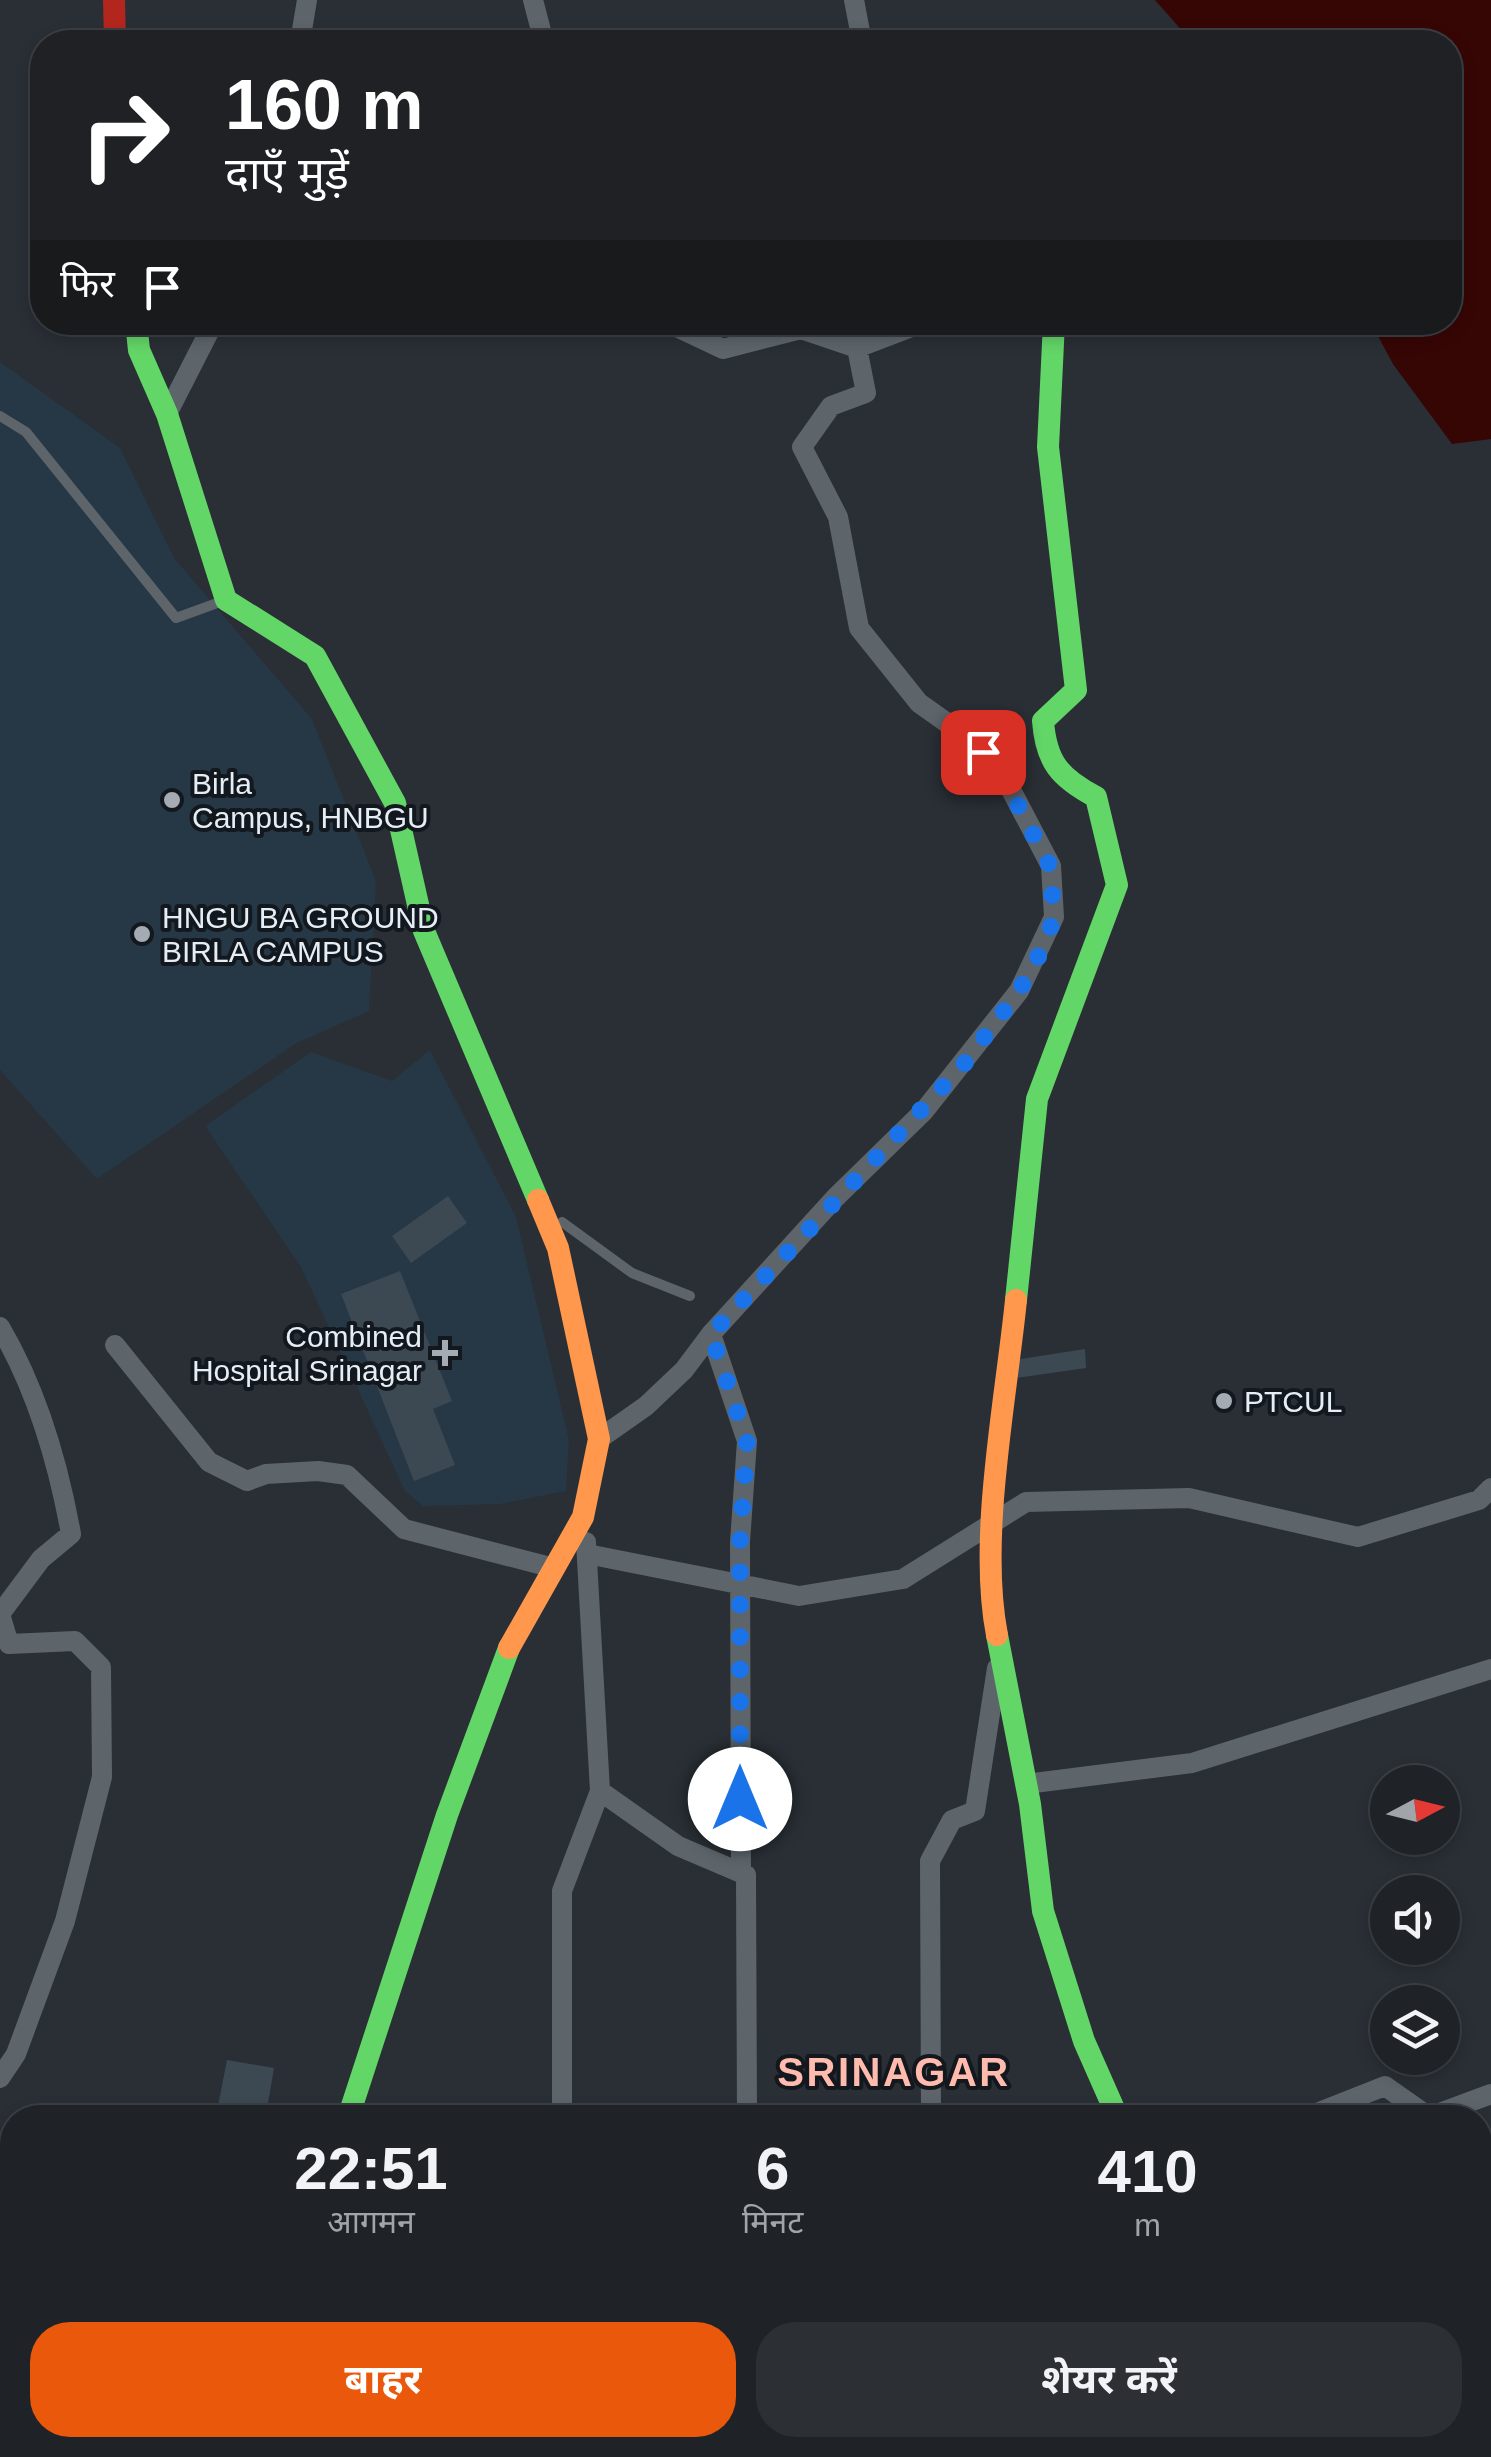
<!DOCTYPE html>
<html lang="hi">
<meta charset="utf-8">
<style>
body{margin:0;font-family:Arial,"Noto Sans Devanagari",sans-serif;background:#2c2f34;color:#f1f3f6;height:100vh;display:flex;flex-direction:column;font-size:38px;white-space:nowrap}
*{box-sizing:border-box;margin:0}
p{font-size:32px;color:#a1a4a8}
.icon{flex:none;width:55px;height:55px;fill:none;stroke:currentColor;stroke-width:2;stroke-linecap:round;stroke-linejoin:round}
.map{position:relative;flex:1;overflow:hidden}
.drawer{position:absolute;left:0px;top:2105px;width:1492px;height:352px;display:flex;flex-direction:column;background:#1f2328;border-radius:40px 40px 0 0;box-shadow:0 5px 15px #0003,0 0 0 2px #3c4045}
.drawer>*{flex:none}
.top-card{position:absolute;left:30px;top:30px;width:1432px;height:305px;border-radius:40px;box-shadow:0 5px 15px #0003,0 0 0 2px #3c4045;background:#202124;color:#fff;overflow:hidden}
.needle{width:65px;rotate:83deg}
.buttons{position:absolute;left:1370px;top:1765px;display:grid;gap:20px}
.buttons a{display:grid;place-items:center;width:90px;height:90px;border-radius:50%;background:#1f2328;box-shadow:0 5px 15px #0003,0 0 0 2px #3c4045;font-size:50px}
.pin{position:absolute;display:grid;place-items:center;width:85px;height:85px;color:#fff;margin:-42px;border-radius:20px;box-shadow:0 5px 15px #0006}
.me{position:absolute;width:110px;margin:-55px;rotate:0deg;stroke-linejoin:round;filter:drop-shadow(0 0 8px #0008)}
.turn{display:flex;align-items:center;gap:35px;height:210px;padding:0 30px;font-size:45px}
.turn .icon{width:130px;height:130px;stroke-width:2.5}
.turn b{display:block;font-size:70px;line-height:85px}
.then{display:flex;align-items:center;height:95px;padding:0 30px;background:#0003;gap:20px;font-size:38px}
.eta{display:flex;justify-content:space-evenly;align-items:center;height:170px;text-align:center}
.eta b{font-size:60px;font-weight:700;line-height:70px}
.button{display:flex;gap:20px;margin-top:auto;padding:20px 30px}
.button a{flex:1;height:115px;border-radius:40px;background:#ea580c;color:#fff;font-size:40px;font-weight:700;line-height:115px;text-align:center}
.button a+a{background:#2c2f34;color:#f1f3f6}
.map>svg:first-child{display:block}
</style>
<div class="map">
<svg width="1491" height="2457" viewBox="0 0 1491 2457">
<rect width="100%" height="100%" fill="#292f35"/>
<!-- built -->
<path fill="#263745" d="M0,362L120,448L174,558L312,719L376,881L369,1011L295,1044L97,1179L0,1070Z
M430,1050L516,1217L569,1440L566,1491L500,1504L423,1506L405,1491L301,1267L205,1126L311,1052L392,1081Z"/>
<!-- water -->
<path fill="#360605" d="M1155,0H1491V439L1452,444L1393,364L1371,323L1450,322V42H1192Z"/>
<!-- building -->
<path fill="#3c4953" d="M448,1196L467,1223L411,1263L392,1236Z
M400,1271L452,1401L433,1409L455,1465L414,1481L341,1294Z
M1085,1349L1086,1368L1016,1378L1015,1360Z
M227,2060L274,2068L266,2115L218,2106Z
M848,2448L876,2450L875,2457H847Z"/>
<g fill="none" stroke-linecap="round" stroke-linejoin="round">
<!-- lane -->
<path stroke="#5d656b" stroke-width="10" d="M0,416L26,432L176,618L220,602
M562,1222L632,1273L690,1296"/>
<!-- street -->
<path stroke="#5d656b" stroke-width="20" d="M533,0L544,42
M854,0L862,42
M300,42L307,0
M666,322L723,349L801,329L857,348
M167,414L214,322
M0,1327C37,1390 58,1462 71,1534L41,1559L0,1614L9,1644L75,1641L101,1667L102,1777L65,1921L16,2054L0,2078
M711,1334L747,1441L740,1542L741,1872
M115,1345L209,1462L247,1481L266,1474L318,1471L347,1475L404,1529L554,1568
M599,1439L646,1406L684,1370L711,1334L835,1198L924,1111L1019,991L1054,917L1051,866L999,767L967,737L919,703L859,628L838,517L802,447L831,406L866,393L857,348L925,322
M587,1554L799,1596L903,1579L1026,1502L1189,1498L1358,1537L1479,1500L1491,1488
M1026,1784L1192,1763L1491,1669
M600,1791L678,1846L746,1875L747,2118
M562,2118V1891L600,1791L586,1542
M931,2118L930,1861L952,1820L975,1811L997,1668
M1304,2118L1385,2086L1429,2117L1491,2094
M747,2445V2457
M933,2445V2457
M1201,2445L1219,2457
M1432,2445L1469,2457
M562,2457V2445
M1224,2457L1240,2445"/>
<!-- fast -->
<path stroke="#63d668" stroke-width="22" d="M136,322L139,350L167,414L226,600L315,656L395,803L424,931L538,1200
M1016,1300L1037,1099L1117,885L1096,797C1060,778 1046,762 1043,721L1076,690L1048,447L1054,322
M997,1635L1030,1804L1043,1911L1084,2041L1118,2118
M348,2118L447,1815L509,1648
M291,2457L293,2445"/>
<!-- slow -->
<path stroke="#ff974d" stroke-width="22" d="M997,1635C978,1538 1006,1400 1016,1300
M509,1648L583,1517L599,1439L558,1248L538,1200"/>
<!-- jam -->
<path stroke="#b3261e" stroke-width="22" d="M114,0L115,42"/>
</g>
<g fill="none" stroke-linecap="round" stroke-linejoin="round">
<!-- route -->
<path stroke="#1a73e8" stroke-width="18" stroke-dasharray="0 32.4" d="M740,1799V1542L747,1441L711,1334L964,1064L1019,991L1044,946L1054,917L1050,866L998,767L983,752"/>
</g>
<!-- markers -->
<g fill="#a4abb2" stroke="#12181d" stroke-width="4">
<circle cx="172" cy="800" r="10"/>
<circle cx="142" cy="934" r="10"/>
<path d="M440 1338h10v10h10v10h-10v10h-10v-10h-10v-10h10z"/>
<circle cx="1224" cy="1401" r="10"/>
</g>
<g text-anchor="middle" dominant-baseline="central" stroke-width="8" stroke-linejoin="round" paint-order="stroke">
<!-- poi labels -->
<g font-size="30" fill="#e6eef5" stroke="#12181d" text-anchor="start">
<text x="192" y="783">Birla<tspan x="192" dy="34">Campus, HNBGU</tspan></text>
<text x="162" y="917">HNGU BA GROUND<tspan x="162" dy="34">BIRLA CAMPUS</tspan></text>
<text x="422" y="1336" text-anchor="end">Combined<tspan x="422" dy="34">Hospital Srinagar</tspan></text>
<text x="1244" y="1401">PTCUL</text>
</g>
<!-- district labels -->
<g font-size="40" font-weight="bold" letter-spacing="2.5" fill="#febbae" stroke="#12181d">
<text x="894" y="2072">SRINAGAR</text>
</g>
</g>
</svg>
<div class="buttons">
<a><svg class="needle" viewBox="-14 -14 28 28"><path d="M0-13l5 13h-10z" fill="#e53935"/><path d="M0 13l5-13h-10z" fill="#a1a4a8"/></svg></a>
<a><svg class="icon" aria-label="sound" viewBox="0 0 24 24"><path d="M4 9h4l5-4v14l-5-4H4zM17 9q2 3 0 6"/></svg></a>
<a><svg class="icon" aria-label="layers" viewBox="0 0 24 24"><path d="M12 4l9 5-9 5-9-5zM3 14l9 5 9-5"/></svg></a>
</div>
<div class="pin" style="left:983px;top:752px;background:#d93025"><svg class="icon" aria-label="arrive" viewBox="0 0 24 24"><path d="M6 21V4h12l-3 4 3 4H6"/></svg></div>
<svg class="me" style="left:740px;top:1799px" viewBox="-20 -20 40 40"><circle r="19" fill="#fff"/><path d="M0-13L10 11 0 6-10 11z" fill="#1a73e8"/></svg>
<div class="top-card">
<div class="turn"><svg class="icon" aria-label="right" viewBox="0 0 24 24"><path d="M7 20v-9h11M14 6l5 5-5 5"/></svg><div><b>160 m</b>दाएँ मुड़ें</div></div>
<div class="then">फिर<svg class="icon" aria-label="arrive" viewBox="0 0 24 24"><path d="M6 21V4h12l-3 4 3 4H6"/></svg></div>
</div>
<section class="drawer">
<div class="eta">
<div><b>22:51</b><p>आगमन</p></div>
<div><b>6</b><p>मिनट</p></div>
<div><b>410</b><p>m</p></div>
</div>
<div class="button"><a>बाहर</a><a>शेयर करें</a></div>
</section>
</div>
